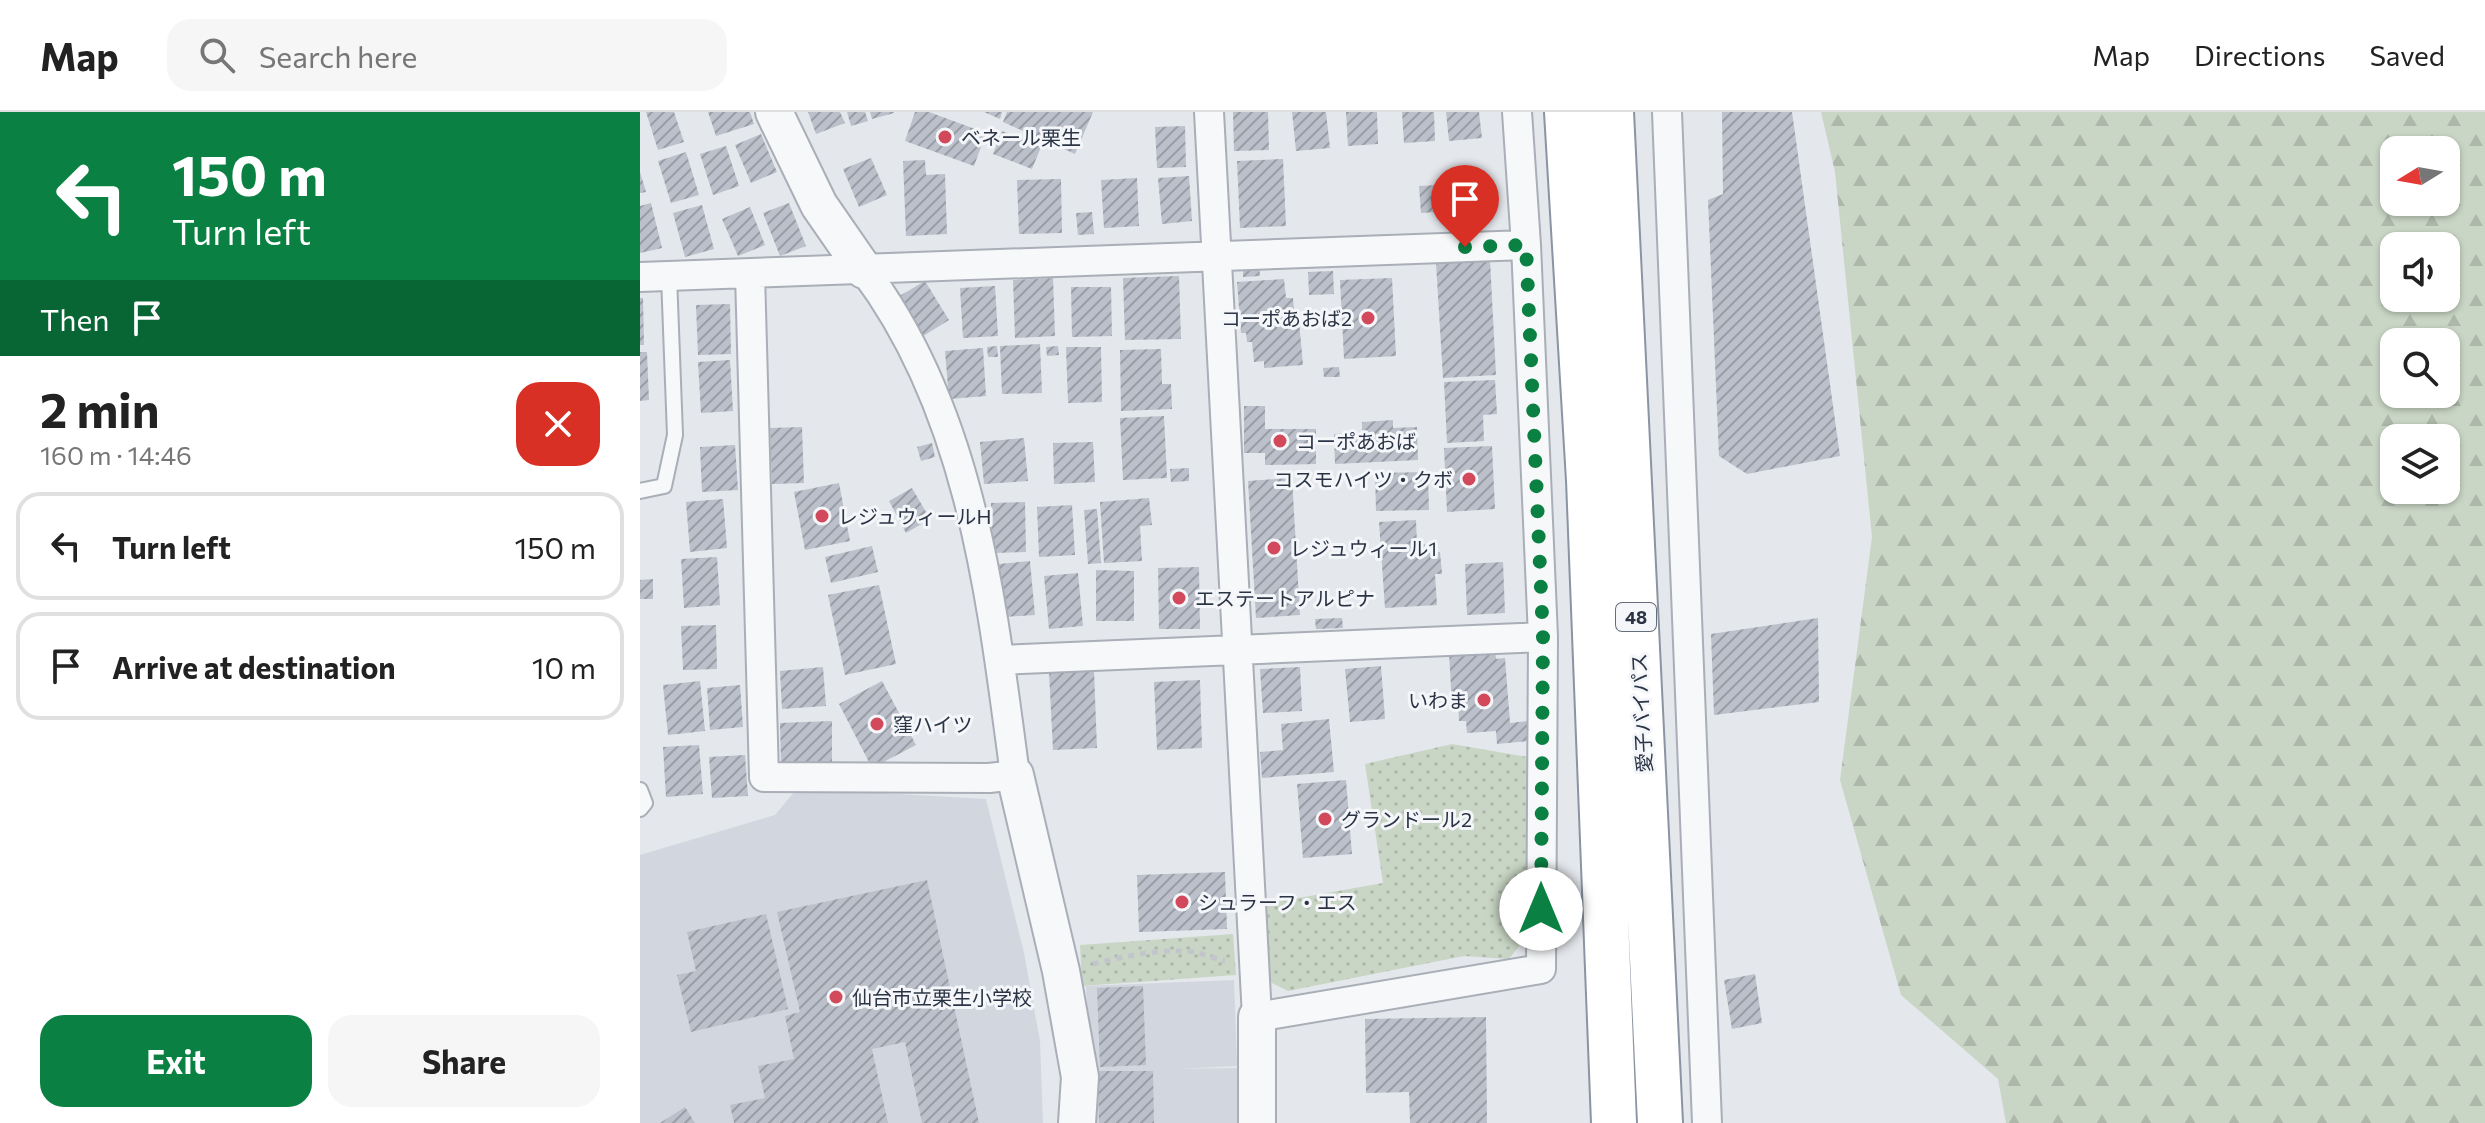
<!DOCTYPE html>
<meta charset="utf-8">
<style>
body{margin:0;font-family:Commissioner,"Noto Sans JP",sans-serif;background:#f6f6f6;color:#222;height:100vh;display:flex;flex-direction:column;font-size:30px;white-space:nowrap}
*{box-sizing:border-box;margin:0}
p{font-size:26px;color:#767676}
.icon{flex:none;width:44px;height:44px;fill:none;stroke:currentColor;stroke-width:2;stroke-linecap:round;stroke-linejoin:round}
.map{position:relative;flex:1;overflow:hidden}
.sheet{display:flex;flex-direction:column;background:#fff;width:640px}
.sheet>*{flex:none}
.hud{background:#0b8043;color:#fff;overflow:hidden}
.needle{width:52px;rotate:259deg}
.fabs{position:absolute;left:1740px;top:24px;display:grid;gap:16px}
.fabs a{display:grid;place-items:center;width:80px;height:80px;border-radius:16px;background:#fff;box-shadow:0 2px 6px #0004;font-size:40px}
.pin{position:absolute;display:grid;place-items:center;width:68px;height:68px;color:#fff;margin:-82px -34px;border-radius:50% 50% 50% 0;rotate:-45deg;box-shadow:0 0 8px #0007}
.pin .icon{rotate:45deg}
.me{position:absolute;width:88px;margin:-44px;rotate:0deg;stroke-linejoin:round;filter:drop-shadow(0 0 6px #0008)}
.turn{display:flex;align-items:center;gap:28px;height:168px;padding:0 40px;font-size:36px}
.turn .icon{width:104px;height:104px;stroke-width:2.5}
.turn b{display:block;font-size:56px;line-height:68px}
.then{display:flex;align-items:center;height:76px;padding:0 40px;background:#0003;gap:16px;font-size:30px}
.round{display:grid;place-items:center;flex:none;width:84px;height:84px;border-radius:24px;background:#f6f6f6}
.summary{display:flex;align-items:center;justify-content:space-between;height:136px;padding:0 40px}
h1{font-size:48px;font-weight:700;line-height:60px}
.cta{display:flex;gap:16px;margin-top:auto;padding:16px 40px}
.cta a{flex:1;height:92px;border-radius:24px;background:#0b8043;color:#fff;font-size:32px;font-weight:700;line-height:92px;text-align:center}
.cta a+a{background:#f6f6f6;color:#222}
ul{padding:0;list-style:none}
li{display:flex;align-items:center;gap:24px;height:108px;margin:0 16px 12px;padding:0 24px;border:4px solid #e0e0e0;border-radius:24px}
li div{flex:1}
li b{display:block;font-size:30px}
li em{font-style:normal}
header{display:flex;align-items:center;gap:48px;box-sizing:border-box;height:112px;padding:0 40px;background:#fff;border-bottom:2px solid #e0e0e0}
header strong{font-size:38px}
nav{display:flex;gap:44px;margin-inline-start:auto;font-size:28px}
.search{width:560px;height:72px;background:#f6f6f6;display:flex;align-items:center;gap:20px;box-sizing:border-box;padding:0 28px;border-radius:24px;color:#767676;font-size:30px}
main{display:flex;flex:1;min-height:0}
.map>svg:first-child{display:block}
</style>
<header>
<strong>Map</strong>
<div class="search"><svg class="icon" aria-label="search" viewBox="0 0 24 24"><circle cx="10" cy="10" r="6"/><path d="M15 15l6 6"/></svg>Search here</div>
<nav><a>Map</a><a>Directions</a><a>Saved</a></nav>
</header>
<main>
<section class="sheet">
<div class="hud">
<div class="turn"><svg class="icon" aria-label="left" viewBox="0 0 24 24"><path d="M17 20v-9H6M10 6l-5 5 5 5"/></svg><div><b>150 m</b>Turn left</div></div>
<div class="then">Then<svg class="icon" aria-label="arrive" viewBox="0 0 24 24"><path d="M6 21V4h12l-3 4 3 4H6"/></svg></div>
</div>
<div class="summary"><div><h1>2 min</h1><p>160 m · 14:46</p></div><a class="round" style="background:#d93025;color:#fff"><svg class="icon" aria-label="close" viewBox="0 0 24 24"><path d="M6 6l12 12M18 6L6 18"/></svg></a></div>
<ul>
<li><svg class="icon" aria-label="left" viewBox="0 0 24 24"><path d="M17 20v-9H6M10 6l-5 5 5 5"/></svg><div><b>Turn left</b></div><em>150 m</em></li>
<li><svg class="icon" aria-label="arrive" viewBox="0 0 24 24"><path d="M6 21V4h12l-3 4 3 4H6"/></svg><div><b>Arrive at destination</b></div><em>10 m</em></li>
</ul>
<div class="cta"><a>Exit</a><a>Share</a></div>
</section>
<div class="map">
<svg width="1845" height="1011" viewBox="0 0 1845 1011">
<defs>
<pattern id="forest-firs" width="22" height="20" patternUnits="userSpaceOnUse" patternTransform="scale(2)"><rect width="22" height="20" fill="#c9d6c5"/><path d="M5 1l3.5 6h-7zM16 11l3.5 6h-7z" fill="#adb8ab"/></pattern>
<pattern id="park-dots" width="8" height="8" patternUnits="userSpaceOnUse" patternTransform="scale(2)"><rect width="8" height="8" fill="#c9d6c5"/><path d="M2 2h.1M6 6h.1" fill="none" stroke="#adb8ab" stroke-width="1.8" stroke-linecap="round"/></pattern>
<pattern id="building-hatch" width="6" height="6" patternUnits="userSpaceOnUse" patternTransform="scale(2)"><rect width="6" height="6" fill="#bbc0ca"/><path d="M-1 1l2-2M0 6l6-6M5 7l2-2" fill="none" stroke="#989da6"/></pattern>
</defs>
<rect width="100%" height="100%" fill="#e4e7ec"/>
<!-- built -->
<path fill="#d2d6de" d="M155,679H205L346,687L384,841L400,929L403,1011H0V743L135,703Z
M594,868L597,954L537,957L598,956L599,1011H452L446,874Z"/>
<!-- forest -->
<path fill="url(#forest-firs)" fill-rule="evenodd" d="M1181,0H1845V1011H1366L1358,967L1261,883L1200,668L1232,425L1195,60ZM1754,38H1806V90H1754ZM1754,134H1806V186H1754ZM1754,230H1806V282H1754ZM1754,326H1806V378H1754Z"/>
<!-- park -->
<path fill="url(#park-dots)" d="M812,632L888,645L891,819L869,847L824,844L648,879L628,869L624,792L743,771L725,652Z
M593,822L596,863L442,874L440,833Z"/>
<!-- building -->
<path fill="url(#building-hatch)" d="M6,0H34L44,30L18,38Z
M68,0H110L114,12L76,24Z
M168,0H200L205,11L176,22Z
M207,0H225L228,9L211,14Z
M230,0H254V1L232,7Z
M275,0H289L346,21L334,54L265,29Z
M344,0H362L360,7Z
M367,0H453L435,42L363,10Z
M593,0H628L629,38L594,39Z
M652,0H686L690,36L656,39Z
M706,0H737L738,32L708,34Z
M762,0H794L795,29L764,31Z
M806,0H839L842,26L809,29Z
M1082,0H1152L1200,344L1107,362L1079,344L1068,88L1083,82Z
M545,14L546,55L517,56L515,15Z
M362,19L401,35L392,57L353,42Z
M121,22L137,60L111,71L95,33Z
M86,34L99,74L73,83L60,42Z
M46,40L59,83L31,91L18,49Z
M231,46L247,83L219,95L203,57Z
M643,47L646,114L600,116L597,49Z
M285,48L286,63L305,62L307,122L266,124L263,49Z
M0,60L6,80L0,81Z
M549,64L552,109L522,112L518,66Z
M497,66L499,114L464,116L461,68Z
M421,67L422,121L379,122L377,68Z
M823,72L825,98L781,101L779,74Z
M11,91L22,136L0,141V94Z
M149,91L166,134L140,144L123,101Z
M62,93L74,137L45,145L33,101Z
M110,95L125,133L98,144L82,107Z
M452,100L454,122L438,123L436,101Z
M850,148L856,263L803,266L796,151Z
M619,152L620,164L603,165V153Z
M693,159L694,182L669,183L668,160Z
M539,164L541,227L485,228L483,166Z
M413,166L415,224L375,226L373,168Z
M752,166L756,244L704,247L700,168Z
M644,167L646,186H653L655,210L659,209L663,253L624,256V249L614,250L612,230H607L606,221H601L597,170Z
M285,169L309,208L280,226L256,186Z
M355,174L358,224L323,226L320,176Z
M431,175H471L472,224L432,225Z
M0,186H3L4,233H0Z
M90,192L91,242L58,243L56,193Z
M400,232L402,281L362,282L360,234Z
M357,234L358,245H348L347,235Z
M418,234L419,243L407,244L406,235Z
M426,235H461L462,290L428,291Z
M343,236L346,284L309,287L305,239Z
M521,237L522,272H531L532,297L481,299L480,238Z
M0,240H7L9,288L0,289Z
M90,248L93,299L61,301L58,250Z
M699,255L700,265H684L683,256Z
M855,268L857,302L843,303L844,329L807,331L804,270Z
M604,294H625V317H676V352L625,353V341H604Z
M524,304L527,366L483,368L480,306Z
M753,308V316L777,315L778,348L695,352L694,322L722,321V310Z
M162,315L164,371L132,372L130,316Z
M384,326L388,369L344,372L340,330Z
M453,330L455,370L414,372L413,331Z
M292,331L295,345L281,349L277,335Z
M95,333L98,378L62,380L60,335Z
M852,334L855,397L807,400L804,336Z
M549,356V369L531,370L530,357Z
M788,360L789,398L736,399L735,361Z
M652,366L660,503L616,506L608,369Z
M199,371L210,429L165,438L154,380Z
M272,376L290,407L266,421L249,389Z
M509,386L512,413L500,414L502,449L464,451L460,390Z
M83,387L87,436L50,440L46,390Z
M385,390L386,440L352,441L351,391Z
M432,393L435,443L399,445L397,395Z
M457,397L461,451L448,452L444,398Z
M776,408L777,432H785V441L800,440L802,462H795L797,493L745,496L739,410Z
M232,434L238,460L191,471L185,445Z
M77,445L80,493L44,496L41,447Z
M390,449L395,503L364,505L359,452Z
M863,450L865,501L827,503L825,452Z
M559,455L560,517H519L518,456Z
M456,458L494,459V509H456Z
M438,461L443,514L409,517L404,464Z
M13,467V487H0V468Z
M239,473L256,552L205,563L188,483Z
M702,506L703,516L676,517L675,507Z
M1178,506L1179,590L1074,603L1071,522Z
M76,513L77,557L43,558L41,514Z
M855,537L856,547L865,546L870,611L888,609L889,629L857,632L856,619L827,621L826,609H819L818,593H812L809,540Z
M741,554L745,607L710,610L705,557Z
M183,555L186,594L142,597L140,559Z
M660,555L662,599L623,601L620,557Z
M454,559L457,636L413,638L409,560Z
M560,568L562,636L517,638L514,570Z
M60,569L65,619L28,623L23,573Z
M242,569L276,633L232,656L199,592Z
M100,573L103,615L70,618L67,576Z
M689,607L694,660L622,666L620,640L643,638L641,612Z
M192,609V651L141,652L140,611Z
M59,633L63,682L26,685L23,635Z
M105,643L108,684L72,686L69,645Z
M706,668L712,742L663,746L657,672Z
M585,760L587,817L499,820L497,763Z
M287,768L339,1011H282L265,930L232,937L248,1011H94L90,993L125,986L118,954L154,947L145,904L160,900L137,800Z
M126,802L148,897L51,920L37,863L56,859L47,820Z
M1115,862L1122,911L1092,917L1084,868Z
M503,874L506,953L460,955L457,876Z
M846,905L847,1011H770L769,980L726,981L725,907Z
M458,959H513L514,1011H459Z
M45,995L55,1011H20Z"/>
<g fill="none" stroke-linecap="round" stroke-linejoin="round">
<defs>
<path id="service" d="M0,379L24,374L35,323L29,164
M0,678L5,691L0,697"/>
<path id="minor" d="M569,0L617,905L901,857L903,525L886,133L877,0
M1027,0L1067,1011
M110,162L124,665L349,666L375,663C352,491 332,301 224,158
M0,165L886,133
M360,548L903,525"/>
<path id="tertiary" d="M134,0L179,93L224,158
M375,663L421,859L440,965L437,1011
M617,1011V905"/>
<path id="trunk" d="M927,0L949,368L974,1011
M971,0L1020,1011"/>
</defs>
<!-- service casing -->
<use href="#service" stroke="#a9aeb7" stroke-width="18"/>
<!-- minor casing -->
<use href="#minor" stroke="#a9aeb7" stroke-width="32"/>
<!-- tertiary casing -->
<use href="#tertiary" stroke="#a9aeb7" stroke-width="40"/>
<!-- trunk casing -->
<use href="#trunk" stroke="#8b94a3" stroke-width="48"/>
<!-- path -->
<path stroke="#c2c5cb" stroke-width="5" stroke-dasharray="6 6" stroke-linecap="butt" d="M453,852C485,844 522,836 554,840C565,842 575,847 585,849"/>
<!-- service -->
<use href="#service" stroke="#f7f8fa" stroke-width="14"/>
<!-- minor -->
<use href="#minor" stroke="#f7f8fa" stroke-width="28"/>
<!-- tertiary -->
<use href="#tertiary" stroke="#f7f8fa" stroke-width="36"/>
<!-- trunk -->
<use href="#trunk" stroke="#fff" stroke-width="44"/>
</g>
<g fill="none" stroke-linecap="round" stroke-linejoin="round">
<!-- route -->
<path stroke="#0b8043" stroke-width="14" stroke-dasharray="0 25.2" d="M825,135L886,133L903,525L901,797"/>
</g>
<!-- markers -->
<g fill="#d1495b" stroke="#f4f6f9" stroke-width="3">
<circle cx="305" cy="25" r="8"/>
<circle cx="728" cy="206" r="8"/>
<circle cx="640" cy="329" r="8"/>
<circle cx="829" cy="367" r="8"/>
<circle cx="182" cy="404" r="8"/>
<circle cx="634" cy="436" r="8"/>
<circle cx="539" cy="486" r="8"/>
<circle cx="844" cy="588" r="8"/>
<circle cx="237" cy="612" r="8"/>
<circle cx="685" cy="707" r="8"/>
<circle cx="542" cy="790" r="8"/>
<circle cx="196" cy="885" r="8"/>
</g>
<g text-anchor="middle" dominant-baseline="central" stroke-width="6" stroke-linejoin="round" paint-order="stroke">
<!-- shield labels -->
<rect fill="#f4f6f9" stroke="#676e7b" stroke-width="2" x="976" y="491" width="40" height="28" rx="6"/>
<g font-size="18" font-weight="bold" fill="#2b3445">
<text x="996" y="505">48</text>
</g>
<!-- poi labels -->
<g font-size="20" fill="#2b3445" stroke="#f4f6f9" text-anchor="start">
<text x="321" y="25">ベネール栗生</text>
<text x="712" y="206" text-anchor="end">コーポあおば2</text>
<text x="656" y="329">コーポあおば</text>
<text x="813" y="367" text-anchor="end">コスモハイツ・クボ</text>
<text x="198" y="404">レジュウィールH</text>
<text x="650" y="436">レジュウィール1</text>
<text x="555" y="486">エステートアルピナ</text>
<text x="828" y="588" text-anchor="end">いわま</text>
<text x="253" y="612">窪ハイツ</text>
<text x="701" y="707">グランドール2</text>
<text x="558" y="790">シュラーフ・エス</text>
<text x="212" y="885">仙台市立栗生小学校</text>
</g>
<!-- street labels -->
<g font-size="20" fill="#2b3445" stroke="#f4f6f9">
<text transform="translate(1001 601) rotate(-93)">愛子バイパス</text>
</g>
</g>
</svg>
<div class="fabs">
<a><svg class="needle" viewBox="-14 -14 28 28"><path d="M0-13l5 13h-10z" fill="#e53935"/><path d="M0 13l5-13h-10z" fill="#767676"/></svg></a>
<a><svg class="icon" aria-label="sound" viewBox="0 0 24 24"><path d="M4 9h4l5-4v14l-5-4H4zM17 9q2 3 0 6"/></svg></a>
<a><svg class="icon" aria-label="search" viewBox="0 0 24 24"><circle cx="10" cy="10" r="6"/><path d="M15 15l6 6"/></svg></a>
<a><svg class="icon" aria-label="layers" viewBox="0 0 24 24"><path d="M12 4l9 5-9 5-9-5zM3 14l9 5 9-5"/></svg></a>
</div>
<div class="pin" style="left:825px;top:135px;background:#d93025"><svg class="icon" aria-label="arrive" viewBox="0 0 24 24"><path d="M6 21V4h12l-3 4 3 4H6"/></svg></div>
<svg class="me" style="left:901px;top:797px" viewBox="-20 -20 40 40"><circle r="19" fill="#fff"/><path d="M0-13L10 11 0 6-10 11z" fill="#0b8043"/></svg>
</div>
</main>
